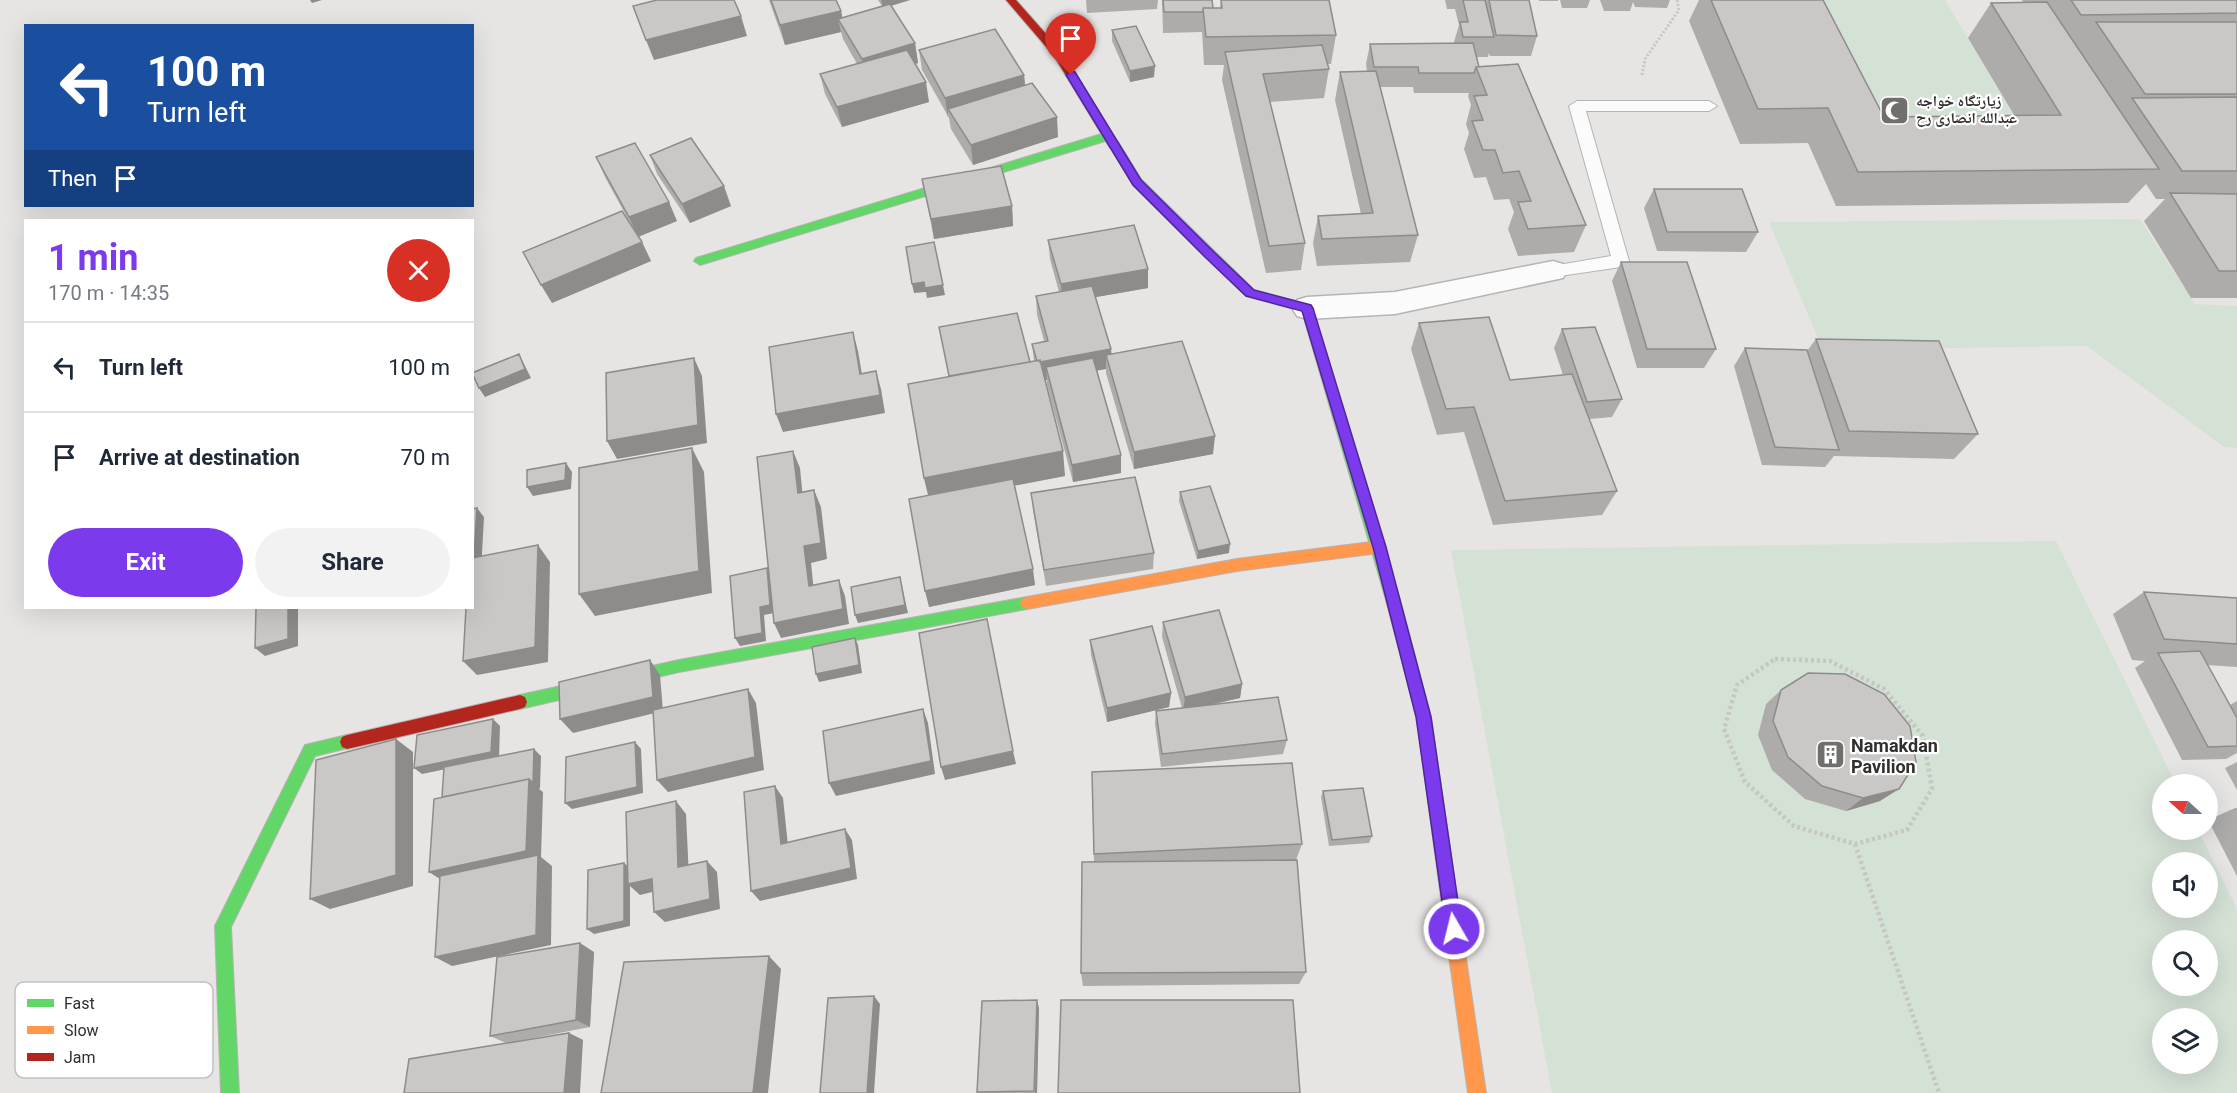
<!DOCTYPE html>
<meta charset="utf-8">
<style>
body{margin:0;font-family:Roboto,"Noto Naskh Arabic",sans-serif;background:#f2f2f3;color:#1f2937;height:100vh;display:flex;flex-direction:column;font-size:22px;white-space:nowrap}
*{box-sizing:border-box;margin:0}
p{font-size:20px;color:#747a83}
.icon{flex:none;width:33px;height:33px;fill:none;stroke:currentColor;stroke-width:2;stroke-linecap:round;stroke-linejoin:round}
.map{position:relative;flex:1;overflow:hidden}
.details{position:absolute;left:24px;top:219px;width:450px;height:390px;display:flex;flex-direction:column;background:#fff;border-radius:0px;box-shadow:0 6px 24px #0002}
.details>*{flex:none}
.top-card{position:absolute;left:24px;top:24px;width:450px;height:183px;border-radius:0px;box-shadow:0 6px 24px #0002;background:#1a4fa0;color:#fff;overflow:hidden}
.needle{width:39px;rotate:291deg}
.buttons{position:absolute;left:2152px;top:774px;display:grid;gap:12px}
.buttons a{display:grid;place-items:center;width:66px;height:66px;border-radius:50%;background:#fff;box-shadow:0 6px 24px #0002;font-size:30px}
.pin{position:absolute;display:grid;place-items:center;width:51px;height:51px;color:#fff;margin:-62px -26px;border-radius:50% 50% 50% 0;rotate:-45deg;box-shadow:0 0 6px #0007}
.pin .icon{rotate:45deg}
.me{position:absolute;width:66px;margin:-33px;rotate:352deg;stroke-linejoin:round;filter:drop-shadow(0 0 4px #0008)}
.turn{display:flex;align-items:center;gap:21px;height:126px;padding:0 24px;font-size:27px}
.turn .icon{width:78px;height:78px;stroke-width:2.5}
.turn b{display:block;font-size:42px;line-height:51px}
.then{display:flex;align-items:center;height:57px;padding:0 24px;background:#0003;gap:12px;font-size:22px}
.round{display:grid;place-items:center;flex:none;width:63px;height:63px;border-radius:32px;background:#f2f2f3}
.summary{display:flex;align-items:center;justify-content:space-between;height:102px;padding:0 24px}
h1{font-size:36px;font-weight:700;line-height:45px;color:#7c3aed}
.button{display:flex;gap:12px;margin-top:auto;padding:12px 24px}
.button a{flex:1;height:69px;border-radius:36px;background:#7c3aed;color:#fff;font-size:24px;font-weight:700;line-height:69px;text-align:center}
.button a+a{background:#f2f2f3;color:#1f2937}
ul{padding:0;list-style:none}
li{display:flex;align-items:center;gap:18px;height:90px;padding:0 24px;border-top:2px solid #e0e1e3}
li div{flex:1}
li b{display:block;font-size:22px}
li em{font-style:normal}
.map>svg:first-child{display:block}
</style>
<div class="map">
<svg width="2237" height="1093" viewBox="0 0 2237 1093">
<rect width="100%" height="100%" fill="#e7e5e3"/>
<!-- green -->
<path fill="#d4e1d5" fill-rule="evenodd" d="M1787,0H1945L2034,150L1861,152Z
M2140,219L2195,304L2237,306V448L2224,447L2087,346L1823,350L1769,222Z
M2056,541L2176,784H2163V830H2198L2237,909V1093H1552L1451,550ZM2163,862H2208V908H2163ZM2163,940H2208V986H2163ZM2163,1018H2208V1064H2163Z"/>
<g fill="none" stroke-linecap="round" stroke-linejoin="round">
<defs>
<path id="lane" d="M1577,101H1709L1717,106L1709,111H1586L1629,261L1627,265L1621,267L1553,277L1547,275L1545,271L1547,267L1611,256L1569,106Z"/>
<path id="street" d="M1553,261L1563,264L1567,271L1563,278L1395,314L1307,319L1297,316L1292,308L1297,300L1307,297L1395,292Z"/>
<path id="fast" d="M1108,132L1112,133V139L700,265L694,261L696,258Z
M1114,141L1118,142L1141,179L1254,290L1311,305L1400,600L1398,604L1393,606L1388,604L1386,600L1302,311L1246,296L1133,185L1109,145Z
M1027,597L1032,599L1034,603L1032,607L1027,609L679,672L520,709L515,707L513,702L515,697L520,695L679,660Z
M347,735L352,737L354,742L352,747L315,756L231,927L239,1093H221L215,926L305,745Z"/>
<path id="slow" d="M1379,541L1384,543L1386,547L1384,551L1379,553L1237,571L1027,609L1022,607L1020,603L1022,599L1027,597L1237,559Z
M1450,897L1456,899L1458,905L1486,1093H1468L1442,905L1444,899Z"/>
<path id="jam" d="M1006,0H1016L1062,52L1119,145L1118,148H1110L1054,56Z
M1393,594L1398,596L1400,600L1431,717L1458,905L1456,911L1450,913L1444,911L1442,905L1417,717L1386,600L1388,596Z
M520,695L525,697L527,702L525,707L520,709L347,749L342,747L340,742L342,737L347,735Z"/>
</defs>
<!-- lane casing -->
<use href="#lane" stroke="#b6b4b3" stroke-width="2"/>
<!-- street casing -->
<use href="#street" stroke="#b6b4b3" stroke-width="3"/>
<!-- fast casing -->
<use href="#fast" stroke="#b6b4b3" stroke-width="2"/>
<!-- slow casing -->
<use href="#slow" stroke="#b6b4b3" stroke-width="2"/>
<!-- jam casing -->
<use href="#jam" stroke="#b6b4b3" stroke-width="2"/>
<!-- path-far1 -->
<path stroke="#c6c6c5" stroke-width="3" stroke-dasharray="2 2" stroke-linecap="butt" d="M1642,75L1645,59L1679,10L1677,0"/>
<!-- path -->
<path stroke="#c6c6c5" stroke-width="4.5" stroke-dasharray="3 3" stroke-linecap="butt" d="M1775,659L1830,661L1884,689L1923,736L1932,789L1907,830L1855,844L1794,826L1745,782L1724,729L1737,685Z
M1855,844L1939,1093"/>
<!-- lane -->
<use href="#lane" fill="#fbfbfb" fill-rule="evenodd"/>
<!-- street -->
<use href="#street" fill="#fbfbfb" fill-rule="evenodd"/>
<!-- fast -->
<use href="#fast" fill="#63d668" fill-rule="evenodd"/>
<!-- slow -->
<use href="#slow" fill="#ff974d" fill-rule="evenodd"/>
<!-- jam -->
<use href="#jam" fill="#b3261e" fill-rule="evenodd"/>
</g>
<!-- wall -->
<path fill="#aeacab" d="M769,0H836L841,11L842,18L882,6L878,0H910L891,6L915,43L918,63L916,64L929,102L842,127L825,94L820,74L857,64L843,39L841,32L785,45Z
M1086,0H1158L1157,9L1087,13Z
M1162,0H1212L1213,8H1220L1221,0L1336,35L1331,64H1327L1329,69L1324,98L1270,102L1305,243L1301,270L1266,273L1222,80L1224,65H1204L1202,32L1163,33Z
M1445,0H1529L1537,36L1531,56H1490L1489,53L1488,57H1477L1479,67L1586,225L1574,252L1518,256L1508,229L1514,212L1509,199L1494,200L1486,177L1474,178L1464,149L1469,133L1466,124L1471,105L1468,96L1469,93H1414L1413,87H1380L1418,235L1410,262L1317,266L1313,243L1318,216L1361,214L1335,100L1340,72L1367,71L1366,64L1370,44H1455L1454,42L1459,25L1455,9H1447Z
M1539,0H1558V1H1539Z
M1560,0H1590L1587,8H1562Z
M1600,0H1670L1667,8L1635,7L1633,2L1630,11H1604Z
M1699,0H1823L1884,117L2014,115L1968,38L1991,3L2023,2L2022,0H2237V298H2191L2144,221L2165,199H2156L2146,184L2128,203L1836,206L1808,143L1740,144L1689,21Z
M1112,30L1154,77L1130,82L1112,41Z
M919,50L1024,75L1025,85L1058,137L973,165L951,129L949,118L922,70Z
M650,155L731,206L690,223L657,174Z
M596,157L677,221L639,236L651,261L552,303L634,230L605,177Z
M922,179L1012,206L1013,226L934,239Z
M1654,189L1758,232L1746,252L1657,251L1644,208Z
M1048,240L1148,288L1096,297L1112,354L1213,454L1134,469L1106,373V369L1097,370L1121,455V473L1073,482L1047,385V380H1045L1065,476L1014,485L1035,585L929,607L928,495L924,478L949,377L939,327L1030,362L1034,361L1032,344L1044,341L1037,315L1036,296L1059,292L1050,259Z
M1621,262L1716,349L1704,368H1637L1612,281Z
M1419,323L1510,380L1563,375L1554,348L1562,329L1622,399L1612,417L1589,419L1617,491L1602,515L1493,525L1464,432L1437,435L1411,349Z
M1816,339L1978,434L1954,459L1834,456L1825,467L1762,465L1734,366L1745,348L1807,351Z
M1180,492L1229,553L1197,559L1179,501Z
M1031,493L1154,553L1153,569L1046,586L1033,510Z
M2144,592L2237,598V667L2207,665L2230,705L2237,701V753L2226,759L2182,760L2135,668L2145,661L2132,660L2113,614Z
M1163,622L1242,684L1240,698L1212,704L1287,740L1283,754L1161,767L1155,724L1156,711L1182,708L1162,637Z
M1090,640L1171,693L1169,707L1107,722L1091,655Z
M1781,690L1880,801L1846,811L1805,799L1772,770L1758,735L1766,704Z
M2237,762V790L2225,768Z
M1092,772L1302,844L1296,860L1306,972L1299,984L1083,986L1081,973L1094,862Z
M1323,791L1372,836L1369,843L1329,846L1321,797Z
M2235,808H2237V876L2208,820Z
M594,952L590,1027L513,1042L569,1033L583,1040L506,1043L490,1036Z
M1037,1000L1039,1009L1037,1093H977V1092Z"/>
<!-- shaded-wall -->
<path fill="#8d8c8b" d="M310,0H322L312,3Z
M881,0H910L883,8Z
M841,11L845,30L838,19L841,32L785,45L780,25Z
M741,16L747,36L654,60L646,40Z
M915,43L918,63L866,79L862,59Z
M1155,66L1154,77L1130,82V71Z
M1024,75L1026,95L948,109V118L945,98Z
M926,82L929,102L842,127L837,107Z
M1057,117L1058,137L973,165L971,145Z
M724,186L731,206L690,223L682,204Z
M669,202L677,221L638,237L629,217Z
M1012,206L1013,226L934,239L931,219Z
M642,242L651,261L552,303L541,285Z
M1148,269V288L1062,303L1061,284Z
M924,282L943,285L945,295L927,298L926,292L914,293L912,284Z
M853,332L858,351L865,392L860,374Z
M1111,349L1112,368L1106,355V369L1049,379L1046,367L1047,380L1039,381L1037,363Z
M519,354L531,378L485,397L479,388Z
M694,358L702,376L707,443L617,459L607,441Z
M876,371L881,389L885,413L783,432L776,414Z
M1215,436L1213,454L1134,469V452Z
M692,448L704,472L712,593L595,616L579,594Z
M793,451L800,468L804,510L798,493Z
M1063,451L1065,476L930,502L924,478Z
M1121,455V473L1073,482L1072,465Z
M566,463L572,472L571,489L533,496L527,487Z
M814,490L821,507L827,559L811,563L815,602L809,586L804,546Z
M477,508L484,517L481,571L472,573Z
M1230,544L1229,553L1197,559L1198,551Z
M538,545L550,562L548,662L477,675L463,661Z
M767,568L771,577L774,613L764,615L766,641L740,646L735,638L760,607Z
M1033,569L1035,585L929,607L925,591Z
M900,577L908,613L858,623L855,615Z
M839,580L845,596L849,624L781,638L774,623Z
M288,608H298V646L265,656L255,648Z
M855,638L858,645L862,673L819,682L816,674Z
M650,660L660,675L663,711L573,733L560,719Z
M1242,684L1240,698L1183,711L1185,697Z
M748,689L756,703L764,770L668,792L657,780Z
M1171,693L1169,707L1107,722V708Z
M923,709L928,723L935,774L836,796L829,783Z
M493,719L500,726L499,758L422,774L414,768Z
M396,739L413,752V886L330,909L310,899Z
M635,742L641,749L643,793L572,809L565,803Z
M534,749L541,756L540,788L539,789L543,792L541,857L552,866L551,945L452,966L435,957L446,883L429,872L450,808Z
M1013,751L1016,764L945,780L941,767Z
M775,786L783,798L789,855L781,844Z
M1899,789L1880,801L1846,811L1863,798Z
M676,801L686,814L689,878L678,867Z
M845,829L852,840L857,879L760,901L751,891Z
M707,861L717,872L720,909L665,922L654,912Z
M624,863L630,868L652,879L664,889L640,895L630,886V926L594,934L587,929Z
M580,943L594,952L590,1027L576,1020Z
M769,956L781,969L768,1093H753Z
M874,996L880,1004L874,1093H867Z
M1037,1000L1039,1009L1037,1093H1035Z
M569,1033L583,1040L580,1093H564Z"/>
<!-- building -->
<path fill="#cac8c7" stroke="#8d8c8b" stroke-width="1.5" d="M657,0H734L741,16L646,40L633,6Z
M771,0H836L841,11L780,25Z
M1163,0H1212L1213,8H1203V12H1164Z
M1221,0H1329L1336,35L1206,37L1203,8H1222Z
M1463,0H1485L1494,37H1463L1460,22H1468Z
M1489,0H1529L1537,36L1496,35Z
M1711,0H1823L1884,117L2061,115L1991,3L2047,2L2159,169L1858,172L1828,108L1758,109Z
M2071,0H2237V13L2081,15Z
M890,4L915,43L862,59L838,19Z
M2096,22H2237V94H2145Z
M1136,26L1155,66L1130,71L1112,30Z
M995,29L1024,75L945,98L919,50Z
M1473,43L1479,67H1476L1474,73H1419L1418,67H1374L1370,44Z
M1322,45L1329,69L1263,74L1305,243L1269,246L1225,52Z
M907,50L926,82L837,107L820,74Z
M1518,64L1586,225L1528,229L1518,202L1531,201L1519,171L1503,173L1495,150H1483L1472,121L1483,120L1474,96L1487,95L1476,67Z
M1376,71L1418,235L1322,239L1318,216L1373,213L1340,72Z
M1032,83L1057,117L971,145L948,109Z
M2237,97V171H2182L2132,98Z
M691,138L724,186L682,204L650,155Z
M635,143L669,202L629,217L596,157Z
M1001,166L1012,206L931,219L922,179Z
M1654,189H1742L1758,232H1667Z
M2170,193L2237,194V271H2219Z
M622,211L642,242L541,285L523,252Z
M1134,225L1148,269L1061,284L1048,240Z
M934,242L943,285L925,288L924,282L912,284L906,247Z
M1621,262H1687L1716,349H1647Z
M1092,286L1111,349L1040,362V360L1037,361L1032,344L1048,341L1036,296Z
M1017,313L1030,362L949,376L939,327Z
M1489,317L1510,380L1572,374L1617,491L1505,501L1474,407L1446,409L1419,323Z
M1595,327L1622,399L1587,402L1562,329Z
M853,332L860,374L876,371L880,395L776,414L769,347Z
M1816,339L1939,341L1978,434L1849,431Z
M1182,341L1215,436L1134,452L1106,355Z
M1745,348L1807,350L1839,450L1775,447Z
M519,354L525,369L479,388L472,373Z
M694,358L698,425L607,441L606,373Z
M1093,358L1121,455L1072,465L1046,367Z
M1040,360L1063,451L924,478L908,384Z
M692,448L699,571L579,594V468Z
M793,451L798,493L814,490L821,543L804,546L809,586L839,580L843,609L774,623L757,457Z
M566,463L565,480L527,487V470Z
M1135,477L1154,553L1044,570L1031,493Z
M1013,479L1033,569L925,591L909,499Z
M1210,486L1230,544L1198,551L1180,492Z
M477,508L474,557L472,558V509Z
M538,545L535,647L463,661L466,608H472V558Z
M767,568L770,605L760,607L762,633L735,638L730,576Z
M900,577L905,605L855,615L851,587Z
M2144,592L2237,598V644L2164,639Z
M256,608H288V639L255,648Z
M1219,610L1242,684L1185,697L1163,622Z
M987,619L1013,751L941,767L919,633Z
M1152,626L1171,693L1107,708L1090,640Z
M855,638L859,665L816,674L812,647Z
M2200,651L2237,718V746L2208,747L2158,653Z
M650,660L653,697L560,719L559,682Z
M1808,673L1845,674L1884,694L1910,726L1916,762L1899,789L1863,798L1822,786L1788,757L1773,721L1781,690Z
M748,689L755,757L657,780L653,710Z
M1278,697L1287,740L1162,754L1156,711Z
M923,709L931,761L829,783L823,731Z
M493,719L491,752L414,768L417,735Z
M396,739V875L310,899L316,760Z
M635,742L637,787L565,803L566,757Z
M534,749L533,782H532L529,779L442,797L444,767Z
M1292,763L1302,844L1094,854L1092,772Z
M529,779L526,851L429,872L434,799Z
M775,786L781,844L845,829L851,868L751,891L744,792Z
M1363,788L1372,836L1332,840L1323,791Z
M676,801L678,867L707,861L710,899L654,912L652,879L628,884L626,812Z
M538,855L536,935L435,957L440,876Z
M1297,860L1306,972L1081,973L1082,862Z
M624,863V921L587,929L588,870Z
M580,943L576,1020L490,1036L497,957Z
M769,956L753,1093H601L624,962Z
M874,996L867,1093H820L828,998Z
M1037,1000L1034,1091L977,1092L982,1001Z
M1061,1000H1293L1300,1093H1058Z
M569,1033L564,1093H404L409,1059Z"/>
<!-- route -->
<path fill="#7c3aed" stroke="#51269a" stroke-width="1.5" d="M1071,71L1075,72L1141,180L1214,252L1254,290L1311,305L1313,308L1386,547L1431,717L1462,929L1460,934L1454,937L1448,934L1446,929L1416,717L1373,547L1302,311L1246,296L1206,258L1133,185L1066,75Z"/>
<!-- icons -->
<defs>
<symbol id="mosque-square" viewBox="-11 -11 22 22"><rect x="-9" y="-9" width="18" height="18" rx="4" fill="#716f6d" stroke="#fff"/><path d="M3.5-4.9A6 6 0 1 0 3.5 4.9A5 5 0 1 1 3.5-4.9Z" fill="#fff"/></symbol>
<symbol id="building-square" viewBox="-11 -11 22 22"><rect x="-9" y="-9" width="18" height="18" rx="4" fill="#716f6d" stroke="#fff"/><path d="M-4-6H4V6H1V3H-1V6H-4ZM-2.5-4.3h1.7v1.8h-1.7ZM.8-4.3h1.7v1.8H.8ZM-2.5-1h1.7V.8h-1.7ZM.8-1h1.7V.8H.8Z" fill="#fff"/></symbol>
</defs>
<g fill-rule="evenodd">
<use href="#mosque-square" x="1878" y="94" width="33" height="33"/>
<use href="#building-square" x="1814" y="738" width="33" height="33"/>
</g>
<g text-anchor="middle" dominant-baseline="central" stroke-width="4.5" stroke-linejoin="round" paint-order="stroke">
<!-- far-poi labels -->
<g font-size="15" font-weight="bold" fill="#312f2e" stroke="#fff" text-anchor="start">
<text x="1916" y="101">زیارتگاه خواجه<tspan x="1916" dy="17">عبدالله انصاری رح</tspan></text>
</g>
<!-- poi labels -->
<g font-size="18" font-weight="bold" fill="#312f2e" stroke="#fff" text-anchor="start">
<text x="1851" y="745">Namakdan<tspan x="1851" dy="21">Pavilion</tspan></text>
</g>
</g>
<!-- legend -->
<rect x="15" y="982" width="198" height="96" rx="9" fill="#fff" stroke="#c1c1c0" stroke-width="1.5"/>
<rect x="27" y="999" width="27" height="8" fill="#63d668"/>
<rect x="27" y="1026" width="27" height="8" fill="#ff974d"/>
<rect x="27" y="1053" width="27" height="8" fill="#b3261e"/>
<g font-size="16" fill="#312f2e">
<text x="64" y="1009">Fast</text>
<text x="64" y="1036">Slow</text>
<text x="64" y="1063">Jam</text>
</g>
</svg>
<div class="buttons">
<a><svg class="needle" viewBox="-14 -14 28 28"><path d="M0-13l5 13h-10z" fill="#e53935"/><path d="M0 13l5-13h-10z" fill="#747a83"/></svg></a>
<a><svg class="icon" aria-label="sound" viewBox="0 0 24 24"><path d="M4 9h4l5-4v14l-5-4H4zM17 9q2 3 0 6"/></svg></a>
<a><svg class="icon" aria-label="search" viewBox="0 0 24 24"><circle cx="10" cy="10" r="6"/><path d="M15 15l6 6"/></svg></a>
<a><svg class="icon" aria-label="layers" viewBox="0 0 24 24"><path d="M12 4l9 5-9 5-9-5zM3 14l9 5 9-5"/></svg></a>
</div>
<div class="pin" style="left:1071px;top:75px;background:#d93025"><svg class="icon" aria-label="arrive" viewBox="0 0 24 24"><path d="M6 21V4h12l-3 4 3 4H6"/></svg></div>
<svg class="me" style="left:1454px;top:929px" viewBox="-20 -20 40 40"><circle r="17" fill="#7c3aed" stroke="#fff" stroke-width="3"/><path d="M0-11L8 9 0 5-8 9z" fill="#fff"/></svg>
<div class="top-card">
<div class="turn"><svg class="icon" aria-label="left" viewBox="0 0 24 24"><path d="M17 20v-9H6M10 6l-5 5 5 5"/></svg><div><b>100 m</b>Turn left</div></div>
<div class="then">Then<svg class="icon" aria-label="arrive" viewBox="0 0 24 24"><path d="M6 21V4h12l-3 4 3 4H6"/></svg></div>
</div>
<section class="details">
<div class="summary"><div><h1>1 min</h1><p>170 m · 14:35</p></div><a class="round" style="background:#d93025;color:#fff"><svg class="icon" aria-label="close" viewBox="0 0 24 24"><path d="M6 6l12 12M18 6L6 18"/></svg></a></div>
<ul>
<li><svg class="icon" aria-label="left" viewBox="0 0 24 24"><path d="M17 20v-9H6M10 6l-5 5 5 5"/></svg><div><b>Turn left</b></div><em>100 m</em></li>
<li><svg class="icon" aria-label="arrive" viewBox="0 0 24 24"><path d="M6 21V4h12l-3 4 3 4H6"/></svg><div><b>Arrive at destination</b></div><em>70 m</em></li>
</ul>
<div class="button"><a>Exit</a><a>Share</a></div>
</section>
</div>
